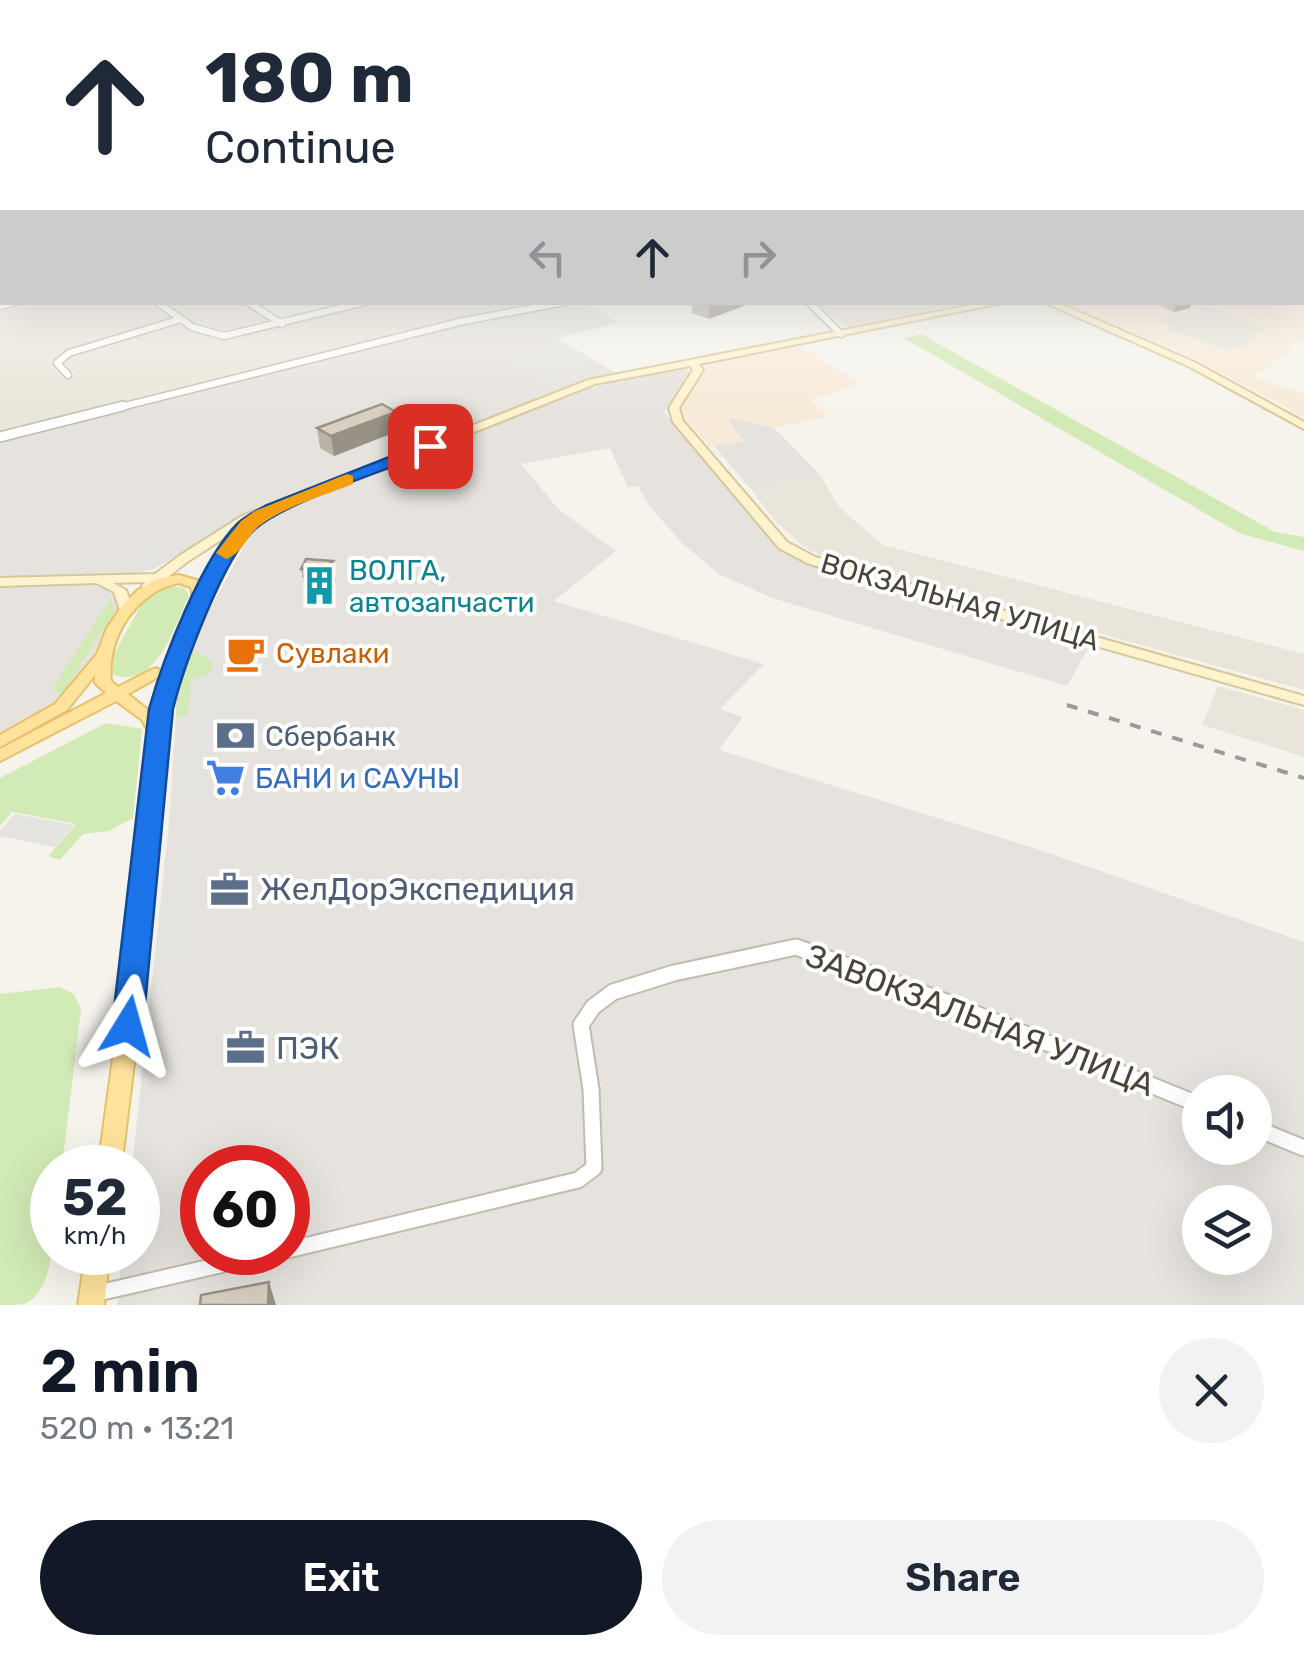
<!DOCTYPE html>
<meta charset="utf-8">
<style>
body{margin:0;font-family:Rubik,sans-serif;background:#f2f2f3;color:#1f2937;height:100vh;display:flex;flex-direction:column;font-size:38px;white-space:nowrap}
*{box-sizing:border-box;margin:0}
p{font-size:32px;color:#747a83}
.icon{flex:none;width:55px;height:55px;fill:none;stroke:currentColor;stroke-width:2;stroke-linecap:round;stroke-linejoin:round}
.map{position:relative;height:1305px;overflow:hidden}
.side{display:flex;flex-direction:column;background:#fff;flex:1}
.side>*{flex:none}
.banner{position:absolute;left:0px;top:0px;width:1305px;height:305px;box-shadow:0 10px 40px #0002;background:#fff;color:#1f2937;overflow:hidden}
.buttons{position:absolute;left:1182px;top:1075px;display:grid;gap:20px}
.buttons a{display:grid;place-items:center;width:90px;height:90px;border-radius:50%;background:#fff;box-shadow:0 10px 40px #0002;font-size:50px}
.speed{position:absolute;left:30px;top:1145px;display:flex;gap:20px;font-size:50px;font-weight:700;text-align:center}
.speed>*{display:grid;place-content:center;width:130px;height:130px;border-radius:50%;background:#fff;box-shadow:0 10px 40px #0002;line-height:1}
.speed small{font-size:25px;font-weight:400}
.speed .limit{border:15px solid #d22;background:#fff;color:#111}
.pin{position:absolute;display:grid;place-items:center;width:85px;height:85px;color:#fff;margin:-42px;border-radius:20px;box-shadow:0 5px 15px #0006}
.me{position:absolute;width:110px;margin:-55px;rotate:8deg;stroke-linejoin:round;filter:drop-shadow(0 0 8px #0008)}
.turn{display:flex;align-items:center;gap:35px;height:210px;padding:0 40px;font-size:45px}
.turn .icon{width:130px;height:130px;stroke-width:2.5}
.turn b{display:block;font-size:70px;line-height:85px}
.lanes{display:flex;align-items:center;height:95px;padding:0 40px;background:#0003;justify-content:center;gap:50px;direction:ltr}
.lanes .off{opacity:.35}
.round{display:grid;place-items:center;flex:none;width:105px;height:105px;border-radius:52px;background:#f2f2f3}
.headline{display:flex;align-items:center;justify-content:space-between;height:170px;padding:0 40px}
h1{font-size:60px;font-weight:600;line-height:75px;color:#111827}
.button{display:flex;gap:20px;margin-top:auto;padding:20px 40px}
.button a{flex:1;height:115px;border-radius:60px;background:#111827;color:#fff;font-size:40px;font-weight:600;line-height:115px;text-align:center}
.button a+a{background:#f2f2f3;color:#1f2937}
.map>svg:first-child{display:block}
</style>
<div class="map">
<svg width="1304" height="1305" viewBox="0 0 1304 1305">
<rect width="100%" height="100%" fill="#f6f3ec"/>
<!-- residential -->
<path fill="#eae5da" d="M26,302L148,303L187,329L223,338L285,326L373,303H553L0,435V309Z
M958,302L963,304L846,327L812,303Z
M162,303H244L276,323L224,334L195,325Z
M1203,304L1269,328L1250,345L1226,351L1165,328L1168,326L1155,320L1200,311L1197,306Z
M821,476L839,507L883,545L1304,654V690L823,557L803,546L774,520L748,485Z
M1218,686L1304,710V757L1202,725Z"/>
<!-- commercial -->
<path fill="#f7ead8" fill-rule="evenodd" d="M1304,300V341L1288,345L1292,351L1252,377L1304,394V417L1193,358L1062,303L1245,304ZM1203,304L1267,328L1253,335L1255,338L1248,341L1249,345L1226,351L1166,329L1170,326L1155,319L1200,312L1197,306Z
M798,345L861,384L811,400L828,416L774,428L729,419L744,442L709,447L678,407L707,365L714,360Z"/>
<!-- industrial -->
<path fill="#e6e2dd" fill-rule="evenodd" d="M583,302L619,323L556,338L617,373L562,389L242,517L154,569L123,576L0,579V440L468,322Z
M680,367L691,372L664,412L784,550L1091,643L1067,686L772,598L719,574L682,543L647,503L638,486L628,487L610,448L521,464L559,510L616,551L554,601L764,664L720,709L743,717L719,750L1037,849L1304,942V1305H117L122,1253L138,1252V1168L132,1167L169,823L179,665L255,527L270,515L569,393ZM1200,1092H1255V1148H1200ZM202,1168H288V1252H202ZM1200,1202H1255V1258H1200Z
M728,418L774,428L821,476L747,485L714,446L743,442Z
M84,583L115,592L121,612L64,699L0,737V586Z"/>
<!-- green -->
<path fill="#d2eab5" d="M921,334L1275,532L1304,537V551L1239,533L904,338Z
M169,586L185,588L189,596C173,628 158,691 111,674L109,663L146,596Z
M111,598L114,612L63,693L55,691L53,688Z
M196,651L212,662V669L205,676L191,680L188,715L176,718L178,674L187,654Z
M106,723L142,729L133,818L109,831L83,834L60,860L48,856L76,824L8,811L11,813L0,826V778Z
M60,987L74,994L81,1009L62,1167L52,1168C52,1201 63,1288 24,1304C18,1305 7,1305 0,1305V994Z"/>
<!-- parking -->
<path fill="#e5e3e0" d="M550,342L571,347L592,359L582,367L587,370L549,383L491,353Z
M203,528L207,531L178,543L181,548L156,563L130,569L120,561Z
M232,675L229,727L213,730L209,802L181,806L192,680Z
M15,814L74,825L55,847L0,836V830Z
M197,836L192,960L166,965L173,839Z"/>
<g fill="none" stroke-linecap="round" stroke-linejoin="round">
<defs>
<path id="street-far2" d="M157,302L192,327L224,336L365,302
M248,302L282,324
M809,302L841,334
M0,306L15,302
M68,375L57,363L69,353L181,319
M113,409L459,322L564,302"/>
<path id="street-far1" d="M0,437L123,406"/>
<path id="street" d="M1255,1128L1304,1148
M288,1250L578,1180L594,1168L591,1089L581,1025L593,1007L613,992L674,973L796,947L949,1003L1200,1105
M94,1294L276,1252"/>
<path id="secondary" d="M1302,295L1304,296V302L1302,301Z
M987,302H1007L699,364L703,370L679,408L683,421L787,542L815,557L1304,696V705L836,572L807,563L779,548L673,422L669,408L693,370L690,366L595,384L258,518L260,521L258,524L234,548L206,609H196L194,606L223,547L241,527L187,562L153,589H143L142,586L145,582L113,583L126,590L134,611L127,615L120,611L114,592L96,583L0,586V578L155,574L179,556L242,516L588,380Z
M1043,302H1056L1194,362L1304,422V429L1188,366Z"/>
<path id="primary" d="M2,270V276L0,277V271Z
M179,575L203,582L208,606L180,665L165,733L152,919L121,1168H98L132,919L149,733L142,720L116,701L0,761V749L106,693L95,683V675L67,710L0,747V735L55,704L97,654L107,628L122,606L138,590L156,579ZM179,583L191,587L194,606L163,672L156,668L151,670L118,687L111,681C106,639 136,591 179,583ZM162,675L153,714L128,694Z
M86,1252H110L104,1305H78Z"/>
</defs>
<!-- street-far2 casing -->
<use href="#street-far2" stroke="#c2bbae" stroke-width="9"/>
<!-- street-far1 casing -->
<use href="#street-far1" stroke="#c2bbae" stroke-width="12"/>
<!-- street casing -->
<use href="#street" stroke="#c2bbae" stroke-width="19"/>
<!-- secondary casing -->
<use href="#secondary" stroke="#d6c79b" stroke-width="4"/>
<!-- primary casing -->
<use href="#primary" stroke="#e6c16a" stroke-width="4"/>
<!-- street-far2 -->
<use href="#street-far2" stroke="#fff" stroke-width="6"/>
<!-- street-far1 -->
<use href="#street-far1" stroke="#fff" stroke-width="9"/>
<!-- street -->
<use href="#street" stroke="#fff" stroke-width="15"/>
<!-- secondary -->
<use href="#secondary" fill="#fff3cd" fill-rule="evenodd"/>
<!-- primary -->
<use href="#primary" fill="#ffe39c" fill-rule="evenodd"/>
<!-- rail -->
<path stroke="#9a9a9a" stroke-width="4" stroke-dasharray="11 11" stroke-linecap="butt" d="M1067,705L1304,778"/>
</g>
<!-- wall -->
<path fill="#bab2a6" d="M692,302H746V305L709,319L692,313Z
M1153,302H1191L1190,308L1174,312Z
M396,412L398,431L334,456L320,448L317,428Z
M306,559L336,582L319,599L308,597L305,590L301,569Z"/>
<!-- shaded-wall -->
<path fill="#979187" d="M709,302H746V305L709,319Z
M1177,302H1191L1190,308L1174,312Z
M396,412L398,431L334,456L331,436Z
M333,561L336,582L319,599L315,578Z
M269,1282L276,1305H268Z"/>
<!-- building -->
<path fill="#d8cfc1" stroke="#979187" stroke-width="2.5" d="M382,404L396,412L331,436L317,428Z
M306,559L333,561L315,578L304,576L309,570L301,569Z
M269,1282L268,1305H200L201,1295Z"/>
<!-- sky -->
<linearGradient id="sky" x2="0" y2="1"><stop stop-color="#8fc1ec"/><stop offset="0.56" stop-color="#fbfaf6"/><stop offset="1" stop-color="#fbfaf6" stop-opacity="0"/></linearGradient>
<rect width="1304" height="419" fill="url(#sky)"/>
<!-- route -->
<path fill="#1a73e8" stroke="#114b97" stroke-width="2.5" d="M430,441L439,446L437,450C392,468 287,501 255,529C224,556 183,668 173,709L143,1026L139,1035L128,1039L117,1035L112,1026L149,709C163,659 201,560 238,523C246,516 256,511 265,506Z"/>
<!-- slow -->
<path fill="#f59e0b" d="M347,474L353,476V484C323,496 285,506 259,526C247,536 242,554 226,559L216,553L241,521L255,511Z"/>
<!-- icons -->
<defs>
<symbol id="building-bare" viewBox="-9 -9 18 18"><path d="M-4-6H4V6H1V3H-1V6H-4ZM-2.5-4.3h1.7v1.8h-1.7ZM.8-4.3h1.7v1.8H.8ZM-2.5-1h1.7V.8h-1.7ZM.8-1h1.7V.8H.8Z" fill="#0f9aa8" stroke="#fff" stroke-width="2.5" paint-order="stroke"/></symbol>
<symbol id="cafe-bare" viewBox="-9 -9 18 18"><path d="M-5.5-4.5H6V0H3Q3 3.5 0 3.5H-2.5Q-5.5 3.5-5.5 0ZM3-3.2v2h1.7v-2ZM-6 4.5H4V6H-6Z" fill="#e8710a" stroke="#fff" stroke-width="2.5" paint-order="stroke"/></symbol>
<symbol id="bank-bare" viewBox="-9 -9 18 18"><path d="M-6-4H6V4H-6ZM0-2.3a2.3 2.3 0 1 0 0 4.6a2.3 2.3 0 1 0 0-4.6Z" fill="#5c6f8a" stroke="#fff" stroke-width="2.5" paint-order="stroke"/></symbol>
<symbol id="supermarket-bare" viewBox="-9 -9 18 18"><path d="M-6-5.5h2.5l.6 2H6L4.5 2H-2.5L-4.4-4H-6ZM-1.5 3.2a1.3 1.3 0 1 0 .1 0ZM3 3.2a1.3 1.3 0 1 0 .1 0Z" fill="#3f7fe0" stroke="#fff" stroke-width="2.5" paint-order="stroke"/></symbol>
<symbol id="office-bare" viewBox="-9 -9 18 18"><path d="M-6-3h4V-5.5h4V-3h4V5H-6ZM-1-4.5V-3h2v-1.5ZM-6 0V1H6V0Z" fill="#5c6f8a" stroke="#fff" stroke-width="2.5" paint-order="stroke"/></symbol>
</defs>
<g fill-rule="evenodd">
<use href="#building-bare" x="292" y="558" width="55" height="55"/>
<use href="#cafe-bare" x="218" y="626" width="55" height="55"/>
<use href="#bank-bare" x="208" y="708" width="55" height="55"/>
<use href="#supermarket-bare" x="198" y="750" width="55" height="55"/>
<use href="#office-bare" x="202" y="862" width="55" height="55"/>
<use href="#office-bare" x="218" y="1020" width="55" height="55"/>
</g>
<g text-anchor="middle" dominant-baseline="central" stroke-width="8" stroke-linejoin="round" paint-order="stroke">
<!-- culture labels -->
<g font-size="28" fill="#0d838f" stroke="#fff" text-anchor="start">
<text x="349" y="570">ВОЛГА,<tspan x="349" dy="32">автозапчасти</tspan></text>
</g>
<!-- street labels -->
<g font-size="28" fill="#4b4439" stroke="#fff">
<text transform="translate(960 602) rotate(16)">ВОКЗАЛЬНАЯ УЛИЦА</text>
</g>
<!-- food labels -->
<g font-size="28" fill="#c56008" stroke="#fff" text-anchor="start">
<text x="276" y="653">Сувлаки</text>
</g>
<!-- service labels -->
<g font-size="28" fill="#4e5e75" stroke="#fff" text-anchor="start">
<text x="265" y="736">Сбербанк</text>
</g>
<!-- shop labels -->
<g font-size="28" fill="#366cbe" stroke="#fff" text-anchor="start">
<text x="255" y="778">БАНИ и САУНЫ</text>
</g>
<!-- near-service labels -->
<g font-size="32" fill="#4e5e75" stroke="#fff" text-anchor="start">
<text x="260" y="889">ЖелДорЭкспедиция</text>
<text x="276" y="1048">ПЭК</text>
</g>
<!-- near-street labels -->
<g font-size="32" fill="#4b4439" stroke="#fff">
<text transform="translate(980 1020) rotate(21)">ЗАВОКЗАЛЬНАЯ УЛИЦА</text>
</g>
</g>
</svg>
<div class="buttons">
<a><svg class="icon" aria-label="sound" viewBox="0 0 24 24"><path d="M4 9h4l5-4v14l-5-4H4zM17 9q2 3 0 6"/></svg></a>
<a><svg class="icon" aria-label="layers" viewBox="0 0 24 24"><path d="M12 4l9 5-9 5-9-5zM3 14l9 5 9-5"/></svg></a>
</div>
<div class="speed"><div>52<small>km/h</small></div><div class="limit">60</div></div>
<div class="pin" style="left:430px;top:446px;background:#d93025"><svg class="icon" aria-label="arrive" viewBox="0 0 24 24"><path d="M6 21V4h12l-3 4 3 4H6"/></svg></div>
<svg class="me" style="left:128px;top:1026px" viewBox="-20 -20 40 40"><path d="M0-17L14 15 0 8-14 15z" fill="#1a73e8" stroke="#fff" stroke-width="4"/></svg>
<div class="banner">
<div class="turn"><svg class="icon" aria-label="ahead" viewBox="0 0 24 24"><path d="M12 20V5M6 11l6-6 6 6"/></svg><div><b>180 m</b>Continue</div></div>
<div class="lanes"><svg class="icon off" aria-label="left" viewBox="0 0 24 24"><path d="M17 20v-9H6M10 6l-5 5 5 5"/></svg><svg class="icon" aria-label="ahead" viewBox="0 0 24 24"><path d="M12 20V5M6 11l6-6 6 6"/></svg><svg class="icon off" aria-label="right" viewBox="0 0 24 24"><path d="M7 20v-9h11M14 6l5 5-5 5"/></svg></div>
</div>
</div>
<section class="side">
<div class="headline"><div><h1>2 min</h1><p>520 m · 13:21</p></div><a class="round"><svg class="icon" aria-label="close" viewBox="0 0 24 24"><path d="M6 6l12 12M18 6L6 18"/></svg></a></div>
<div class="button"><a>Exit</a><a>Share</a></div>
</section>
